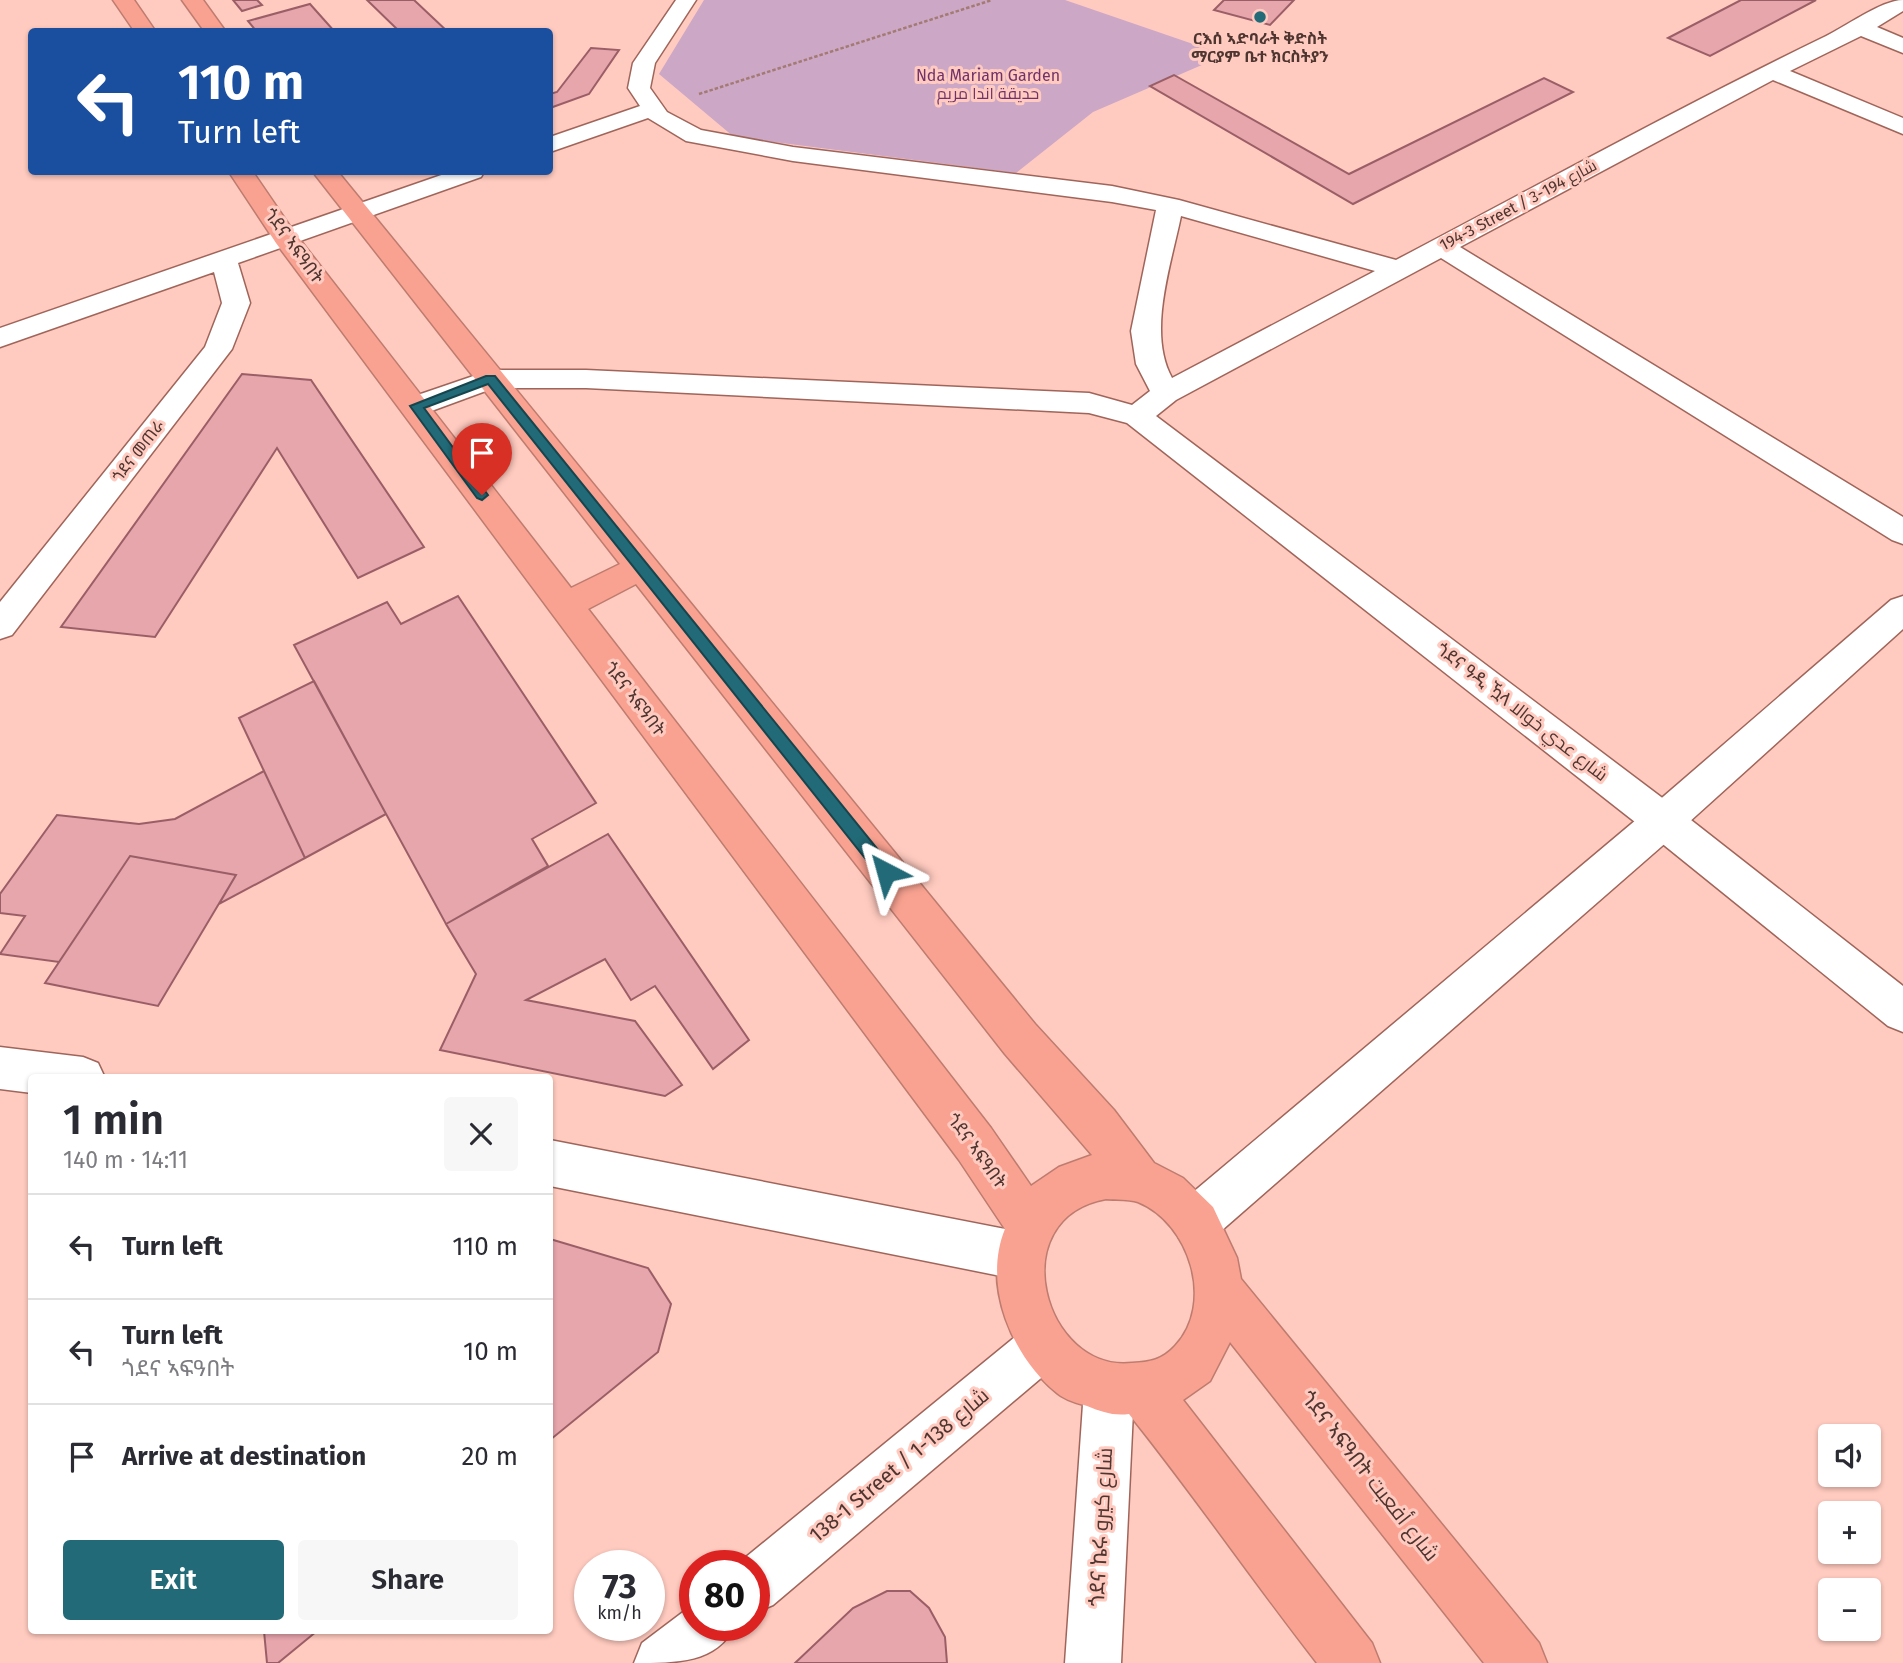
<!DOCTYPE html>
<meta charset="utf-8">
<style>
body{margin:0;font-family:"Fira Sans",Cairo,"Noto Sans Ethiopic",sans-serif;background:#f7f7f7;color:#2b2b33;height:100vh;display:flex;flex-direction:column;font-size:26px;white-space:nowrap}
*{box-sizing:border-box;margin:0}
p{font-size:23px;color:#7c7c81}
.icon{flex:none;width:38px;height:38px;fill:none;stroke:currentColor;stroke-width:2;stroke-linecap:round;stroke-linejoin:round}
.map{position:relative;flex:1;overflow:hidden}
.details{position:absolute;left:28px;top:1074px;width:525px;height:560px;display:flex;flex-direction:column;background:#fff;border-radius:7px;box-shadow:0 2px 5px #0004}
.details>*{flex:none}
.banner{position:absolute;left:28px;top:28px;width:525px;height:147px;border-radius:7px;box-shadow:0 2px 5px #0004;background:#1a4fa0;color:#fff;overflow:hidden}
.tools{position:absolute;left:1818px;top:1424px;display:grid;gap:14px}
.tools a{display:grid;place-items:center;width:63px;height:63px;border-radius:7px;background:#fff;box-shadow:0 2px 5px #0004;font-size:35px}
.speed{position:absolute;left:574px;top:1550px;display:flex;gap:14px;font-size:35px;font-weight:700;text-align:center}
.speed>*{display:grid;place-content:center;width:91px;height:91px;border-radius:50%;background:#fff;box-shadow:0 2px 5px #0004;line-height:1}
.speed small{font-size:18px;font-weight:400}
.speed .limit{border:10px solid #d22;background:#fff;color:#111}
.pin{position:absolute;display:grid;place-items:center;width:60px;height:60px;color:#fff;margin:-72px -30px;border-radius:50% 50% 50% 0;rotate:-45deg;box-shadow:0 0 7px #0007}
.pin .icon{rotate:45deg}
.me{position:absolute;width:77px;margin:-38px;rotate:321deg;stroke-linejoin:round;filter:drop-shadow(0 0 5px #0008)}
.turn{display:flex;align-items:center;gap:24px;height:147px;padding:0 35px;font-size:32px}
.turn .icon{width:91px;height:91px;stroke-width:2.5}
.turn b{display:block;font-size:49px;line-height:60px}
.round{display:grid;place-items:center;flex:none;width:74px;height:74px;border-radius:7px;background:#f7f7f7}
.summary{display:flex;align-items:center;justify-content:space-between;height:119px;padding:0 35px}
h1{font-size:42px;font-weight:600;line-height:52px}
.button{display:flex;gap:14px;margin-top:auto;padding:14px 35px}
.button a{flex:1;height:80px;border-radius:7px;background:#226a77;color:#fff;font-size:28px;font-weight:600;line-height:80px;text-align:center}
.button a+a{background:#f7f7f7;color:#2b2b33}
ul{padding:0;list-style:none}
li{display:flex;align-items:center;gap:21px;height:105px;padding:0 35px;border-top:2px solid #e1e1e2}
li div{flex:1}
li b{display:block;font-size:26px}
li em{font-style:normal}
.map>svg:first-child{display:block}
</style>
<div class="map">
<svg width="1903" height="1663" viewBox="0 0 1903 1663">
<rect width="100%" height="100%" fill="#ffcabf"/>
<!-- green -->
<path fill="#cca7c6" d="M704,0H1065L1225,55L1093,112L1016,173L734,137L659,74Z"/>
<!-- building -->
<path fill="#e7a5ac" stroke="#9a5f66" stroke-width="2" d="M233,0H257L262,5L242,11Z
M367,0H414L448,32H400Z
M1224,0H1294L1270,25L1214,10Z
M1741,0H1816L1710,56L1668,38Z
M310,4L335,32H257L248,21Z
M591,48L619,50L589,94L550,108V94L557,92Z
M1174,75L1349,174L1544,78L1573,92L1353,204L1150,86Z
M242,374L311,380L424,547L358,578L277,448L155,637L61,627Z
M458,596L596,803L532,839L548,866L446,924L294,645L387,602L401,624Z
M314,681L386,814L305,858L239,718Z
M264,771L305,858L219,904L236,875L130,856L59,962L0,954L25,916L0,913V894L57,815L139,824L175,819Z
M608,834L749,1040L713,1069L655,986L631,1000L605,959L526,1000L635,1021L682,1085L665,1096L440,1050L476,974L446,924Z
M130,856L236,875L158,1006L45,983Z
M550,1239L648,1268L671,1304L658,1352L550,1440Z
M887,1591H910L929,1608L945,1637L947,1663H795L853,1608Z
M264,1631H317L278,1663H267Z"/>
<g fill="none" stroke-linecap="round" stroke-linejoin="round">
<defs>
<path id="street" d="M676,0H696L655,63L650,88L667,112L701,130L793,147L1112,186L1179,200L1396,260C1537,186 1678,108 1822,38C1844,28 1881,0 1903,0V11L1877,27L1903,38V53L1861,36L1790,71L1903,118V134L1773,80L1460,247L1903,517V544L1892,540L1441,258L1176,400L1156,416L1677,809L1903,986V1032L1888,1026L1649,833L1127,423L1089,413L586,388H494L426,413L416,416L406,413L401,406L406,399L491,370H586L1089,393L1132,405L1150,391L1136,364L1131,331L1156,210L1112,202L793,161L686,141L648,118L550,152V137L640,106L628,88L633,63ZM1181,216L1375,271L1172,378C1147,333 1171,265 1181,216Z
M450,172H484L481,177L238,263L250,303L232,349L12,635L0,639V602L205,347L222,303L214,272L0,347V328Z
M0,1047L83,1057L98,1063L105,1078H32V1093L0,1089Z
M550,1140L1021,1232L1038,1239L1045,1256L1038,1273L1021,1280L550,1186Z
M1043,1320L1060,1328L1068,1345L1060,1362L773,1605L754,1613V1566H735L1026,1328Z
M1109,1365L1127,1372L1134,1390L1121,1663H1065L1084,1390L1091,1372Z
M695,1603V1626H735C716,1663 678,1663 634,1663L642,1643Z"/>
<path id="secondary" d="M1903,596V629L1677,833L1213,1238L1196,1244L1179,1238L1173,1221L1179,1204L1649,809L1891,600Z"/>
<path id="highway" d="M113,0H134L156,32H135Z
M182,0H203L226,32H205Z
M229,172H253L294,232L571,588L620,564L313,172H338L1035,1024L1114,1110L1154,1163L1183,1178L1213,1207L1237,1258L1241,1279L1539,1643L1547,1663H1484L1230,1342L1210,1381L1183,1400L1372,1643L1380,1663H1317C1253,1581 1194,1495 1129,1414C1113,1416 1102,1412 1087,1406C1077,1403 1065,1400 1057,1393C1012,1357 982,1285 1005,1229L959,1160L276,243ZM636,584L1005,1054L1092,1155L1059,1167L1031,1186L991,1128L588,609ZM1106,1199C1116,1200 1128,1199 1138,1202C1190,1223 1215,1304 1175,1346C1162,1360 1150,1362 1132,1363C1044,1373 1001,1218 1106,1199Z"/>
</defs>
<!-- street casing -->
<use href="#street" stroke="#a0655a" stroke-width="3"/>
<!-- secondary casing -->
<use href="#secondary" stroke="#a0655a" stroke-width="3"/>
<!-- highway casing -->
<use href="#highway" stroke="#be7c6f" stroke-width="3"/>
<!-- path -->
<path stroke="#a27b73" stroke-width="2.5" stroke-dasharray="3.5 2" stroke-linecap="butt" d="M699,94L992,0"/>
<!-- street -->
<use href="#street" fill="#fff" fill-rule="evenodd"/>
<!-- secondary -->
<use href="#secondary" fill="#fff" fill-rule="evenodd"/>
<!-- highway -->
<use href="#highway" fill="#f9a291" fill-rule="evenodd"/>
</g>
<!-- route -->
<path fill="#226a77" stroke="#16454d" stroke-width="2" d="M486,376H495L892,867V877H880L488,384L424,408L488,495L482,500L477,498L410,406Z"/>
<!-- markers -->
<circle fill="#226a77" stroke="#ffcabf" stroke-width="2.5" cx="1260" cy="17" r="7"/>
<g text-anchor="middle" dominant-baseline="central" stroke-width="6" stroke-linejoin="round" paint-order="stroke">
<!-- far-poi labels -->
<g font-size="16" font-weight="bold" fill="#4f3530" stroke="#ffcabf">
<text x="1260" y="38">ርእሰ ኣድባራት ቅድስት<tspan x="1260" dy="18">ማርያም ቤተ ክርስትያን</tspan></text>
</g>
<!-- far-park labels -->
<g font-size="16" fill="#71326a" stroke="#ffcabf">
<text x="988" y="75">Nda Mariam Garden<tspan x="988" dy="18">حديقة اندا مريم</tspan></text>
</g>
<!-- far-street labels -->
<g font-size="16" fill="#4f3530" stroke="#ffcabf">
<text transform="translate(1518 205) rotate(-28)">194-3 Street / شارع 194-3</text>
<text transform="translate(138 451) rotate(-52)">ጎደና መጠራ</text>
</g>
<!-- street labels -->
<g font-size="18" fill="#4f3530" stroke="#ffcabf">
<text transform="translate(294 246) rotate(54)">ጎደና ኣፍዓበት</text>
<text transform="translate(635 699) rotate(53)">ጎደና ኣፍዓበት</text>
<text transform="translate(1522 712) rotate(38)">ጎደና ዓዲ ዃላ شارع عدي خوالا</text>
<text transform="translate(977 1151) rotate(54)">ጎደና ኣፍዓበት</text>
</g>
<!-- near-street labels -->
<g font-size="21" fill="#4f3530" stroke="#ffcabf">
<text transform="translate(899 1465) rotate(-40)">138-1 Street / شارع 138-1</text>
<text transform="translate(1370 1476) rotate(52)">ጎደና ኣፍዓበት شارع أفعبت</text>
<text transform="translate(1101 1527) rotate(-87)">ጎደና ኬሩ شارع كيرو</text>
</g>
</g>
</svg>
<div class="tools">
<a><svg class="icon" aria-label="sound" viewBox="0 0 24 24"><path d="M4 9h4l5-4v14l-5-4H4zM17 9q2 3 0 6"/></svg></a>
<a>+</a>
<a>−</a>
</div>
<div class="speed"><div>73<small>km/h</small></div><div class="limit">80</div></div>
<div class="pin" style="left:482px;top:495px;background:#d93025"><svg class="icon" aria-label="arrive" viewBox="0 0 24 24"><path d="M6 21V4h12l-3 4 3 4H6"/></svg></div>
<svg class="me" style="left:886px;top:872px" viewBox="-20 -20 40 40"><path d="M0-17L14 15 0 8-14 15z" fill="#226a77" stroke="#fff" stroke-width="4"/></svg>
<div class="banner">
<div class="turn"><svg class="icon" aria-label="left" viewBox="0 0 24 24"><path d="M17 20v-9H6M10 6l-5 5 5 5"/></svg><div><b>110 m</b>Turn left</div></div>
</div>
<section class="details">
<div class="summary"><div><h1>1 min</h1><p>140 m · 14:11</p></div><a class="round"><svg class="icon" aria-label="close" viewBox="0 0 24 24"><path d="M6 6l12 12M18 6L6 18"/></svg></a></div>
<ul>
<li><svg class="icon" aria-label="left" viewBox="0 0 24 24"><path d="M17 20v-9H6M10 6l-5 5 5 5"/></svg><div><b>Turn left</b></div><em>110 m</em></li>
<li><svg class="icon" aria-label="left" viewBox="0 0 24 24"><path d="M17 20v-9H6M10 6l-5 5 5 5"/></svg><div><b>Turn left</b><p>ጎደና ኣፍዓበት</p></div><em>10 m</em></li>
<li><svg class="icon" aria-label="arrive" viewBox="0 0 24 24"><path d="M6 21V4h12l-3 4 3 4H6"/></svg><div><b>Arrive at destination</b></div><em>20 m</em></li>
</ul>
<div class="button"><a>Exit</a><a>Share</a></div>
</section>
</div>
